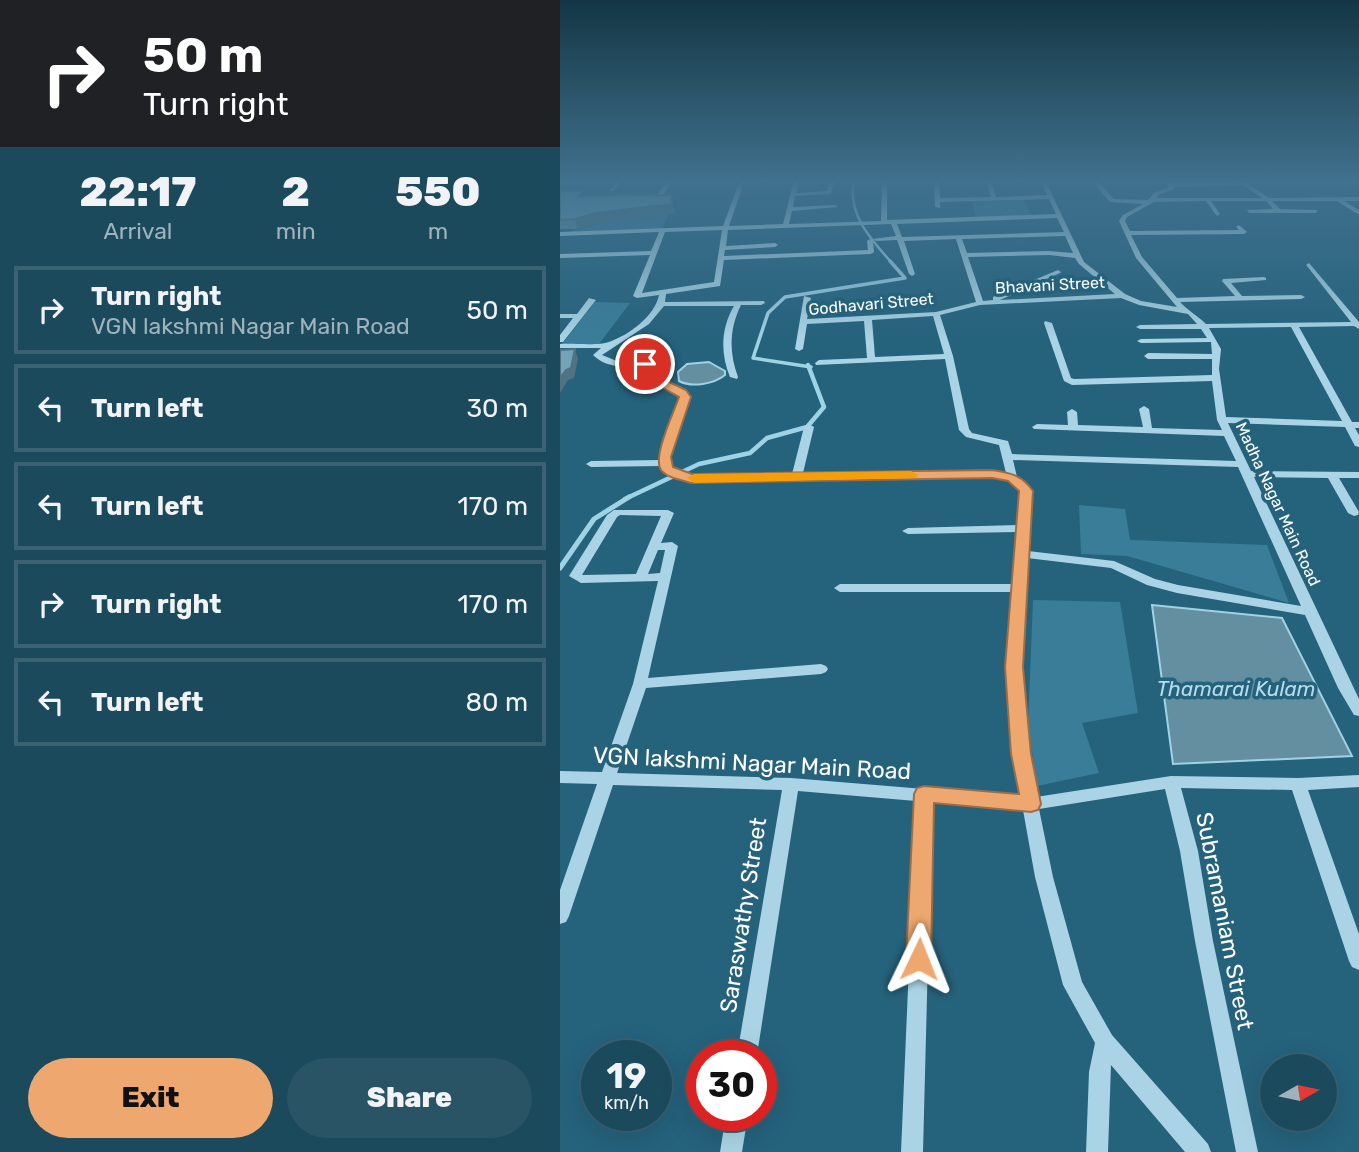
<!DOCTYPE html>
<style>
body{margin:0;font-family:Rubik,sans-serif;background:#295466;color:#f1f3f6;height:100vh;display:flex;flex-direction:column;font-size:26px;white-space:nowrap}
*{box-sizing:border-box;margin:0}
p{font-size:23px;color:#a0b3bc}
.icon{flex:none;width:38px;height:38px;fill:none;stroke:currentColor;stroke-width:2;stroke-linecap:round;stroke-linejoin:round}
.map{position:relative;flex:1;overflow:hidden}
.panel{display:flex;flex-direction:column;background:#1c4a5d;width:560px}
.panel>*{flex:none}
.hud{background:#202124;color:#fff;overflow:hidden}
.needle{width:46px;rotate:81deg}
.fabs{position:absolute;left:700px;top:1054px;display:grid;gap:14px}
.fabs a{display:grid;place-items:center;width:77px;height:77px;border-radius:50%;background:#1c4a5d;box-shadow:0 7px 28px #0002,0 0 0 2px #3a6272;font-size:35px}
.speed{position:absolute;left:21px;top:1040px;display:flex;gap:14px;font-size:35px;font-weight:700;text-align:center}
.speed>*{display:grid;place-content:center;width:91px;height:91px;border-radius:50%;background:#1c4a5d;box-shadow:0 7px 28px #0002,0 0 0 2px #3a6272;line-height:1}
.speed small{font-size:18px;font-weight:400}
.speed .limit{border:10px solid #d22;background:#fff;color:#111}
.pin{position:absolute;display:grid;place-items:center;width:60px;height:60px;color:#fff;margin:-30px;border:4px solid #fff;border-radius:50%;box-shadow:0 2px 7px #0007}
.me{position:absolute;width:77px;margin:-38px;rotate:2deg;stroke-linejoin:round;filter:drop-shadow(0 0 5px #0008)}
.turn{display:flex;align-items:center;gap:24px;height:147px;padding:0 28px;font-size:32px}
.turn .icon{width:91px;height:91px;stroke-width:2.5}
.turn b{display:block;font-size:49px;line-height:60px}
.eta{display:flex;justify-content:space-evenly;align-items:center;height:119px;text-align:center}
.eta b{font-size:42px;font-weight:800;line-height:49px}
.action{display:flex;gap:14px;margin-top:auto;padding:14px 28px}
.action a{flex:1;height:80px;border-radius:42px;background:#eea86f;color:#111;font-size:28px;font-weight:800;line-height:80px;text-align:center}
.action a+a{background:#295466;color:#f1f3f6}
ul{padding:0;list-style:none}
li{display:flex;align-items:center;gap:21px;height:88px;margin:0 14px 10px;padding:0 14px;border:4px solid #3a6272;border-radius:0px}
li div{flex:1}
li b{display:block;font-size:26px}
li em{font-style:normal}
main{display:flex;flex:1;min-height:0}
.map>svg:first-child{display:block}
</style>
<main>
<section class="panel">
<div class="hud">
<div class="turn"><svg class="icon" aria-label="right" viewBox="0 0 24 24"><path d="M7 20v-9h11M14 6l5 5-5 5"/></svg><div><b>50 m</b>Turn right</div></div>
</div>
<div class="eta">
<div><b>22:17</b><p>Arrival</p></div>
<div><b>2</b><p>min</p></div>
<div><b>550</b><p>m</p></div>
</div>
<ul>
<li><svg class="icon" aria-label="right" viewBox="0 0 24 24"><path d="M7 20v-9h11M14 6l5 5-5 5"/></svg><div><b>Turn right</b><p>VGN lakshmi Nagar Main Road</p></div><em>50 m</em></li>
<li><svg class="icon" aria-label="left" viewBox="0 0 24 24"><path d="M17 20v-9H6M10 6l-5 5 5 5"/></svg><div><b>Turn left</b></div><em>30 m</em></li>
<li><svg class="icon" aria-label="left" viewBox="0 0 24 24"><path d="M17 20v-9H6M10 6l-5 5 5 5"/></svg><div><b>Turn left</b></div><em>170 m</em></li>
<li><svg class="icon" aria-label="right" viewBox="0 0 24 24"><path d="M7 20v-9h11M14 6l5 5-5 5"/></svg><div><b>Turn right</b></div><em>170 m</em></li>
<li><svg class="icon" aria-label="left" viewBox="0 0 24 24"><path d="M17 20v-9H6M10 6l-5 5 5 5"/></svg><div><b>Turn left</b></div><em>80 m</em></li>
</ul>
<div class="action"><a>Exit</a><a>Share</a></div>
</section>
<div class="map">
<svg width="799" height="1152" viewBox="0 0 799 1152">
<rect width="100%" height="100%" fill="#25627c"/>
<!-- green -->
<path fill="#397d99" d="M463,198L471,216L416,217L411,199Z
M109,214L101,231L6,233L39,223Z
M35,302L70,303L39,344H2Z
M519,505L565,509L570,540L707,545L729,603L567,556L521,554Z
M473,600L560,602L578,713L522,723L539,773L477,786L468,724Z"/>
<!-- water -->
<path fill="#638fa0" stroke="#9ed2e5" stroke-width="2" d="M149,362L165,371V375C154,384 132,388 119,381L118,372L127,364Z
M592,605L722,618L792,756L613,764Z"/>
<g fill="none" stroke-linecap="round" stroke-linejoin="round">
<!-- stream-far3 -->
<path stroke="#9ed2e5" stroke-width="2.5" d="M294,180C287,214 310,238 331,262"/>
<!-- stream-far2 -->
<path stroke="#9ed2e5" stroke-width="3.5" d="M251,367L193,358L208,313L225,297L345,278L330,261"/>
<!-- stream-far1 -->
<path stroke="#9ed2e5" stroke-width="4.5" d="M65,499L139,464L190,453L207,438L247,427L264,407L248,365"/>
<!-- stream -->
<path stroke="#9ed2e5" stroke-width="5" d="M0,568L34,519L69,497"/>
<!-- minor -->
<path fill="#aad4e5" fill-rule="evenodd" d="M0,180H6L0,185Z
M57,180H63L54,191H50Z
M108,180H113L102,197L83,198L85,195L98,194Z
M180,180H185L169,226L223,224L234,180H239L236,193L267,191L270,180H275L271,194L235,196L233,207L275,205L278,207L232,211L229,224L321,221L322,180H327V220L496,214L489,199L380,202V208L375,207L374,180H379L380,198L431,197L426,180H431L436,197L487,195L480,180H485L524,262L565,294L581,301L617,307L576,258L559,221L563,215L583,204L550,202L531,180H536L554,199L588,200L594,193L609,187L607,184L595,180H602L612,183L684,181L709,198L799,197V201H784L799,210V215L777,201H712L720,209L758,210L756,213H689L687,210L713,209L706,201H651L660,214L657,216L646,201L594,202L567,217L565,221L570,231L679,230L676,227L679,225L687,232L684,234L571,235L582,257L617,298L675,296L662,281L663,279L704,277L706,278V280L671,283L682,296L741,295L745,297L741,299L620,302C627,310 637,315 646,324L791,322L747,266L746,265L749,263L799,322V329L794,326L739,327L792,422H799V428H795L799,435V447L795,446L785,427L668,423L691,471L799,472V478H779L799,512L798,515L794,516L788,513L768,478L694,477L799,699V716L794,715L778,688L745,615L617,593L587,585L551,568L467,558L461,667L471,769L476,797L611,776L738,778L799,775V787L748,790L799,934V970L792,967L789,961L732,790L621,788L638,851L653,941L698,1152H676L635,941L620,851L605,789L479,809L493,877L522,982L552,1035L648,1144L651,1152H625L551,1065L548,1152H526L529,1072L535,1043L503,985L475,877L463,810L372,802L363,1152H341L356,801L238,791L197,1055H177L222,790L53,785L9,916L6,922L0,924V890L37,784L0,783V771L42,772L73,684L98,581L21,583L9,576L47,515L54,510H108L114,513L101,543L112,542L118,546L88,678L261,664L266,666L268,669L266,672L261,674L86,688L57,773L231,778L460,797L455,769L447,667L453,592H280L274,588L280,584H453L457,532L348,534L342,531L348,528L458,525L461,491C453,481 444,479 432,477L131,481L103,471L101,466L31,467L26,464L31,461L100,460L99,457L120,397L115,391L97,384L92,369C72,365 49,371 33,355L41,348H0V344C13,343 38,346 49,342C69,335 95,316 99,295L77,298L73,296L90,255L0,258V254L91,251L99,232L0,236V232L163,226ZM683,185L702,198H597L598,195L614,189V187ZM497,218L504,232L342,237L337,224ZM331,224L336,236L313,239L316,241L337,240L349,274L352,276L355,274L344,241L396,239L416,302L376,312L247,319L251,298L244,296L235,349L239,351L243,349L247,324L304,321L307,358L259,360L255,363L256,365L385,359L399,430L406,437L439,445L446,473L432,471L243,473L254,427L249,424L244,427L232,474L132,475L112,467L109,457L130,397L121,387L104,380L99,365L57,361L42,355L89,324L104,306H174C161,328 160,353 170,377L177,379L178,377C169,353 169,329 181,305H201L205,303L204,301L105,302L106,294L160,286L164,260L311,254L314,252L313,241L310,239L307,241L308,250L164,256L165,250L215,247L218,245L215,243L166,246L168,230ZM162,230L154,282L82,293L105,232ZM505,236L513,253L489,251L407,253L402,239ZM489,255L515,258L519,264L555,294L440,300L500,273L501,272L498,270L433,297V300L423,301L408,257ZM561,298L579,305L628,314L637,324L580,325L576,327L580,329H641L647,338L581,339L577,341L581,343L651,342L652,354L588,353L584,356L588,359H652V375L514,379L511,378L492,323L485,321L484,323L504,381L512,385L652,381L657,420L662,430L592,428L589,409L584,406L579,409L583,427L518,425L517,412L512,409L507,412L508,425L477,424L472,427L474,429L664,436L676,461L452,454L448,441L412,433L409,429L393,356L380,315L420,305ZM373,316L384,354L315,357L312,320ZM731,327L782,421L666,417L659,369L661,349L649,328ZM453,460L678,467L741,606L618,585L595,579L554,561L468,551L471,491L457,477ZM60,515L101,516L76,574L22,575L57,517ZM98,550H105L100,573L88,574Z
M791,180H799V184Z
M29,298L36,300L3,342H0V335L13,318H0V314H17Z
M166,1115H188L182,1152H160Z"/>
</g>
<!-- wall -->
<path fill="#628c9e" d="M0,191L24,196L111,195L114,213L38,223L17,229H0Z"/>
<!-- shaded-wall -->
<path fill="#507281" d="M111,195L114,213L38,223L17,229L15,219Z
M15,349L18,359L14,378L8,380L0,393V378Z"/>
<!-- building -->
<path fill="#72a3b8" stroke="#507281" stroke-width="2" d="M0,191H23L19,196L111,195L112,204L36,213L15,219L0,220Z
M15,349L11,368L6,370L0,378V350Z"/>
<!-- sky -->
<linearGradient id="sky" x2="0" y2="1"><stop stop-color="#143644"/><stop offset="0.53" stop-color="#40718e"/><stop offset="1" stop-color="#40718e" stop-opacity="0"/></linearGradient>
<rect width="799" height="341" fill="url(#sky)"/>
<!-- route -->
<path fill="#eea86f" stroke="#9b6d48" stroke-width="2" d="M85,361L100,365L105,380L126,390L131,397L111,457L113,467L132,474L432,470C451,473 462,475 473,491L463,667L471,754L481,804L478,810L471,812L374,803L371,959L367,967L359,971L350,967L346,959L354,794L357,788L364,786L459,794L451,754L445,667L459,491L448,481L432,478L131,483C122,480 107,478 101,470C92,457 114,412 119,397L96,384L91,369L80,364Z"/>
<!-- slow -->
<path fill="#f59e0b" d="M351,471L358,475L356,478L134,483L127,478L134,474Z"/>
<g text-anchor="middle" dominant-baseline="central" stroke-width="7" stroke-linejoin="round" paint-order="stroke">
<!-- far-street labels -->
<g font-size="16" fill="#fff" stroke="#25627c">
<text transform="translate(490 285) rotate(-3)">Bhavani Street</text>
<text transform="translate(311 304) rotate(-5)">Godhavari Street</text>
<text transform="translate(718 504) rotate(65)">Madha Nagar Main Road</text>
</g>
<!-- water labels -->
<g font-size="21" font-style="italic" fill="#b5ddec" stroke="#25627c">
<text x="676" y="688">Thamarai Kulam</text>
</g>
<!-- near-street labels -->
<g font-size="23" fill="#fff" stroke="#25627c">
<text transform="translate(192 763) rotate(3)">VGN lakshmi Nagar Main Road</text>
<text transform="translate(183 915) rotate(-81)">Saraswathy Street</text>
<text transform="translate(665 921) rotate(79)">Subramaniam Street</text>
</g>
</g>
</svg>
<div class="fabs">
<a><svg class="needle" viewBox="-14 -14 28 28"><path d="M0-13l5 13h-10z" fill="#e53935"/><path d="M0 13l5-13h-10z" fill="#a0b3bc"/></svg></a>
</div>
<div class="speed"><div>19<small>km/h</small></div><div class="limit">30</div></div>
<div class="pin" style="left:85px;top:364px;background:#d93025"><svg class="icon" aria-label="arrive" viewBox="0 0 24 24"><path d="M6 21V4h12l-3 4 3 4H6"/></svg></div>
<svg class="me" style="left:359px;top:959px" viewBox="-20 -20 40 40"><path d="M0-17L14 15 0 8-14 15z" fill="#eea86f" stroke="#fff" stroke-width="4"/></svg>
</div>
</main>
